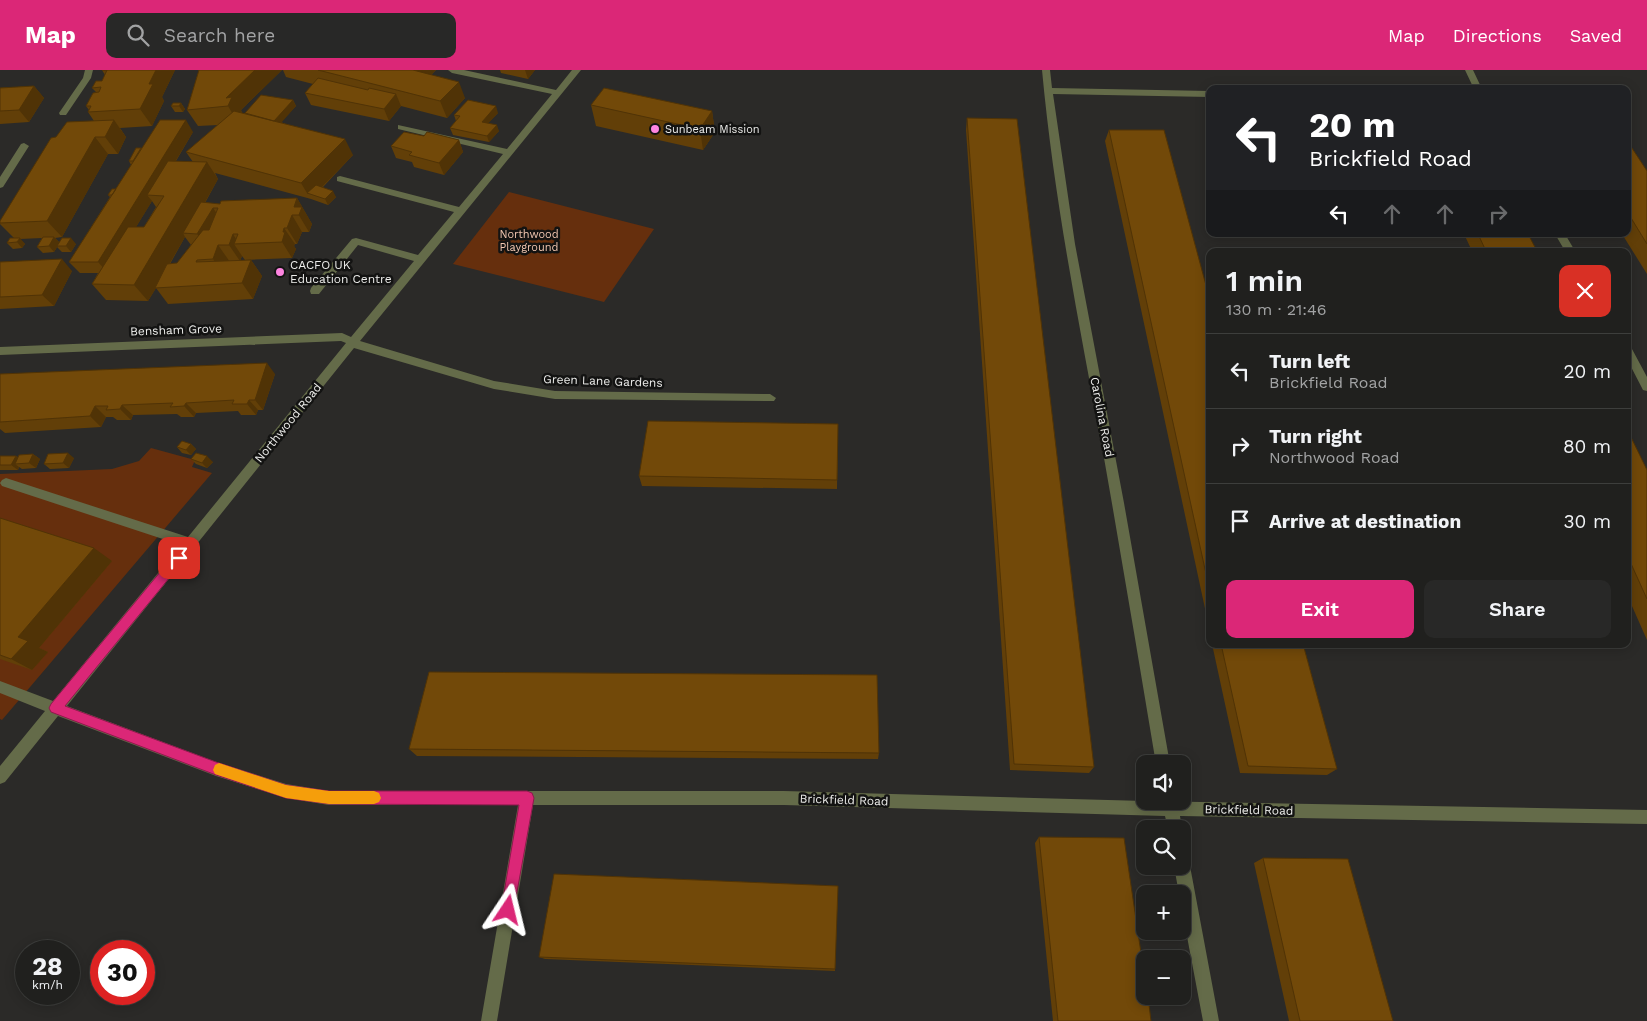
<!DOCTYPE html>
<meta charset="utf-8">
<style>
body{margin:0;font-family:"Work Sans",sans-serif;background:#282827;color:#f1f3f6;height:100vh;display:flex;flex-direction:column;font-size:19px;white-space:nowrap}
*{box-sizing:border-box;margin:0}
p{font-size:16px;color:#a2a3a4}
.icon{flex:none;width:28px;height:28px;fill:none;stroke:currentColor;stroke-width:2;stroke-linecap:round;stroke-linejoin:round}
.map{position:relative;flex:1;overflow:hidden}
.drawer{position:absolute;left:1206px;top:178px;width:425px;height:400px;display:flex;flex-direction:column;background:#20201e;border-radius:10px;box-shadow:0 2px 12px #0003,0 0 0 1px #3d3e3c}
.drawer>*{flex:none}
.guide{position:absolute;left:1206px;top:15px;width:425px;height:152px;border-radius:10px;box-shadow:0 2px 12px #0003,0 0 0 1px #3d3e3c;background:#202124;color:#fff;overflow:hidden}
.buttons{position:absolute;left:1136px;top:685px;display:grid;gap:10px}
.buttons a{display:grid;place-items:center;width:55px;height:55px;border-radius:10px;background:#20201e;box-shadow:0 2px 12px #0003,0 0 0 1px #3d3e3c;font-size:25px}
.speed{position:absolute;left:15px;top:870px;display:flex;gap:10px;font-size:25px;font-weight:700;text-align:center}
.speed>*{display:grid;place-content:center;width:65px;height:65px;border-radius:50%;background:#20201e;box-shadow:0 2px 12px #0003,0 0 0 1px #3d3e3c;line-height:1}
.speed small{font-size:12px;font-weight:400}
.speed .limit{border:8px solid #d22;background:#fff;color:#111}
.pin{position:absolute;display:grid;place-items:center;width:42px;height:42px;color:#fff;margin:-21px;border-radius:10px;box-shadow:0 2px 8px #0006}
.me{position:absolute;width:55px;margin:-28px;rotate:10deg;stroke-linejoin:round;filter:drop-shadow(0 0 4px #0008)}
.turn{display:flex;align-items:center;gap:18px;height:105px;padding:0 20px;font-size:22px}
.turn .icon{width:65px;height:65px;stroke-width:2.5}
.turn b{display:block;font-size:35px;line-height:42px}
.lanes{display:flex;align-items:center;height:48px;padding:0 20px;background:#0003;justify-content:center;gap:25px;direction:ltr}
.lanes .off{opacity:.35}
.round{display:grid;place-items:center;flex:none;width:52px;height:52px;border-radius:10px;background:#282827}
.summary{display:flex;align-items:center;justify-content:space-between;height:85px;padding:0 20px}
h1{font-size:30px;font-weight:600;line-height:38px}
.action{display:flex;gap:10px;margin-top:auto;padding:10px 20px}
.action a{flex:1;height:58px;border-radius:10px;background:#db2777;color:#fff;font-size:20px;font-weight:600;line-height:58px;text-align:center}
.action a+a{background:#282827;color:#f1f3f6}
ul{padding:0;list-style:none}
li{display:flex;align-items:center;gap:15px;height:75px;padding:0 20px;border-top:1px solid #3d3e3c}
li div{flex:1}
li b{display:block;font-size:19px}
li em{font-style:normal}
header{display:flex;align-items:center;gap:30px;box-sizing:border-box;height:70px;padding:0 25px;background:#db2777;color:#fff}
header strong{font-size:24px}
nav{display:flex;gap:28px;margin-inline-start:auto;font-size:18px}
.search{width:350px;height:45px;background:#282827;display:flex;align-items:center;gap:12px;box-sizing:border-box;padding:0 18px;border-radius:10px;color:#a2a3a4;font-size:19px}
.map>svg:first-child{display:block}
</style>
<header>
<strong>Map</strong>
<div class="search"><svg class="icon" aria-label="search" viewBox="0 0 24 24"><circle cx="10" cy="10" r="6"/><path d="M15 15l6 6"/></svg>Search here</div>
<nav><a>Map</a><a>Directions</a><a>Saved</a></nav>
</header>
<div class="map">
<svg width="1647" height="951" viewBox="0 0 1647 951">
<rect width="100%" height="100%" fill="#2b2a28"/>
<!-- green -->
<path fill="#662f0d" d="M509,122L654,159L604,232L453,194Z
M151,378L195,390L192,397L212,403L2,650L0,649V404L112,399L139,391Z"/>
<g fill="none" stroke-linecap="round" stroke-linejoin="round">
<!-- minor -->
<path fill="#646b49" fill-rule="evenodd" d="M85,0H93L91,8L66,45H60L59,43L83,8Z
M448,0H464L556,20L572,0H581L360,271L494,311L555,321L770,324L776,328L774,331L555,329L494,319L354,278L67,636L216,692L286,714L329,721H784L1145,731L1647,740V754L1180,746L1182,759H1168L1165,746L784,735H533L497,951H481L518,735H329L286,728L216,706L58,646L5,712L0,714V696L45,641L0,623V611L53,631L181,475L2,416L0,413L2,410L6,408L188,467L346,273L341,271L0,285V277L342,263L351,267L414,191L358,175L319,224H311L310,221L311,218L352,169L356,168L418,185L454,142L337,111V107L340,106L459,137L503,84L398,59V55L507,79L552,24L452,3Z
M1042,0H1050L1052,18L1210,21V27L1053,24L1075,174L1124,433L1170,694H1156C1139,592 1122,490 1104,388C1080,259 1054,130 1042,0Z
M1465,0H1473L1482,19H1474Z
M24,73L29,76L3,117L0,118V107L21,74Z
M1555,164H1565L1575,181H1565Z
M1628,278L1632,279L1647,307V321L1643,320L1628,291Z
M1182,789L1187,791L1190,796L1219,951H1203L1182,840V824H1179L1174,796H1182Z"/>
</g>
<!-- wall -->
<path fill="#623f08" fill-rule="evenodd" d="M102,0H175L162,27L164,31L152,56L120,58L126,67L118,84H108L62,167L55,168L59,172L76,174L71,182H62L57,177L54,182L43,183L37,177L42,168L20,169L25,174L22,178L13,179L7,173L14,168L0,154V151L56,67L94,51L88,42L89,40L86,36L96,22L92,18L102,11L105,5Z
M199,0H282L241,40L242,43H245L293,30L296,36L281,52L353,85L323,117L336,127L328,135L311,129L215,103L218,109L205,133L220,134L297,128L312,154L309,162H302L297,174H295L294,176L296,179L292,188L245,190L242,186L240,191L251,190L262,206L253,229L168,234L156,218L148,231L106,230L92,214L98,203H80L69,192L110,127L108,125L116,119L131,95L129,91L141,78L193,62L176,91L193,92L186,82L218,55L198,56L187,40ZM152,131L156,137L144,157H136ZM185,167L191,175L177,193L170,194Z
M283,0H436L431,5L465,28L447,48L401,36L389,51L311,35L305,23L313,14L286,7Z
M500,0H535L528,9L501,3Z
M34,16L44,28L29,52L0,54V18Z
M181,33L185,39L183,42H175L171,36Z
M591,35L712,41L715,62L703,80L596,56Z
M498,43L488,53L499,61L489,72L453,65L450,58L456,51L454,45Z
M967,48L1094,697L1089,703L1010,700L966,60Z
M1109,60L1210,230V562L1105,71Z
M424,66L459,70L463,82L444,105L414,97L412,92L396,88L391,76Z
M1628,72L1647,101V204L1622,164H1628Z
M1464,164H1528L1537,181H1472Z
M0,192L72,201L54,236L0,239Z
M0,304H275L263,340H258L256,345H241L238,341L196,343L194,347H181L177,344L133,345L131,350H117L113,347H106L101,357L5,363L0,359Z
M838,354L837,419L642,416L639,406Z
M1628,361L1647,400V570L1628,527Z
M191,374L196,379L191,385L182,383L177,377Z
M33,384L40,389L36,398L22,399L19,397L18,400H0V386H16L18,387Z
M74,388L69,398L50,399L44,394Z
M191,389L213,392L207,398L196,394Z
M0,448L112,491L39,578L48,582L32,600L0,589Z
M1212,574H1303L1337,699L1327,705L1240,703Z
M409,679L879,683L878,689L417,686Z
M1039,767L1151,951H1053L1035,773Z
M1263,788L1393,951H1289L1254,793Z
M838,816L835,901L545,889L539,887Z"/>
<!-- shaded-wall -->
<path fill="#503306" d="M156,0H175L162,27L164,31L152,56L140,39L149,14Z
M255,0H282L241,40L243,44L238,53L228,36L226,28Z
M413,0H436L419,17Z
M525,0H535L528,9Z
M459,12L465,28L447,48L440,31Z
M34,16L44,28L29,52L19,40Z
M396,24L401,36L389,51L384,39Z
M293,30L296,36L274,61L270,55Z
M181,33L185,39L183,42L179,36Z
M496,36L498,43L484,58L482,52Z
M712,41L715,62L703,80L700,59Z
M114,50L126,67L118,84L105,67Z
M186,50L193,62L155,125H147L152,131L108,203L98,192Z
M497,55L499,61L489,72L487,66Z
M95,67L108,84L62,167L47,151Z
M345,69L353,85L314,125L307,123L301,113Z
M459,70L463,82L444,105L439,93Z
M207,92L218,109L187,164L183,163L185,167L156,217L155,218H156L148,231L134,215Z
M333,121L336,127L328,135L325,129Z
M297,128L312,154L309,162L294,137Z
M213,138L224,154L209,180L197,164Z
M292,145L302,162L297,174L287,158Z
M284,158L295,174L294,176L296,179L292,188L282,172L283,162Z
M233,164L239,174H234L242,186L240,191L229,175Z
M54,167L60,173L54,182L49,176Z
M20,168L25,174L22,178L17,172Z
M71,168L76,174L71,182L66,176Z
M218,175L230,192L224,205L213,189Z
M62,189L72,201L54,236L42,225Z
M251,190L262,206L253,229L242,213Z
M267,293L275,304L263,340L255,330Z
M249,330L258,340L256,345L247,334Z
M186,333L196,343L194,347L184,336Z
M122,335L133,345L131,350L120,339Z
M95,336L106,347L101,357L90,346Z
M191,374L196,379L191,385L186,380Z
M68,383L74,388L69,398L63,393Z
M33,384L40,389L36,398L29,393Z
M16,386L23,391L15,394L19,397L18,400L11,395Z
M207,386L213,392L207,398L202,393Z
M94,478L112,491L39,578L48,582L32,600L11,589L18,567Z"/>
<!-- building -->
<path fill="#724909" stroke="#503306" d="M102,0H156L149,14H153L140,39L88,42L91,36H86L93,23L99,22L101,17L92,18L96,11H102L107,0Z
M199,0H255L226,28L232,27L228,36L187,40Z
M318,0H413L459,12L440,31Z
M318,8L368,20L369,18L396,24L384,39L305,23Z
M34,16L19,40L0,41V18Z
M604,18L712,41L700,59L591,35Z
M261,25L293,30L274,51L245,43Z
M468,30L496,36L482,52L497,55L487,66L450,58L460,46L454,45Z
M173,33H181L179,36H171Z
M234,41L345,69L301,113L186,82Z
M967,48L1017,49L1094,697L1014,694Z
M114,50L105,67H95L47,151L0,153V151L51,68L56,67L67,52Z
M160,50H186L98,192H69Z
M1109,60H1164L1210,230V522Z
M404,62L424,66L427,62L459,70L439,93L409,85L412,82L391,76Z
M1628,72L1647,101V174L1628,143Z
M136,78H141L133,91H129Z
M168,91L207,92L134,215L92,214L128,157H144L164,126L147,125Z
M316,115L333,121L325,129L307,123Z
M112,119H116L112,125H108Z
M297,128L294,137H302L299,145H292L287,158H284L283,162H285L282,172L234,174L238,164H233L229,175H218L213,189L197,190L196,192L251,190L242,213L155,218L167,194L177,193L203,160H209L218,138H213L197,164L183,163L201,132L220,134L221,131Z
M1478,164H1528L1537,181H1486Z
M43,167H54L49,176L37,177Z
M10,168H20L17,172L7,173Z
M62,168H71L66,176H57Z
M62,189L42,225L0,227V192Z
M267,293L255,330H249L247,334H232L234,330L186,333L184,336L170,337L173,333L122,335L120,339L106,340L108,336H95L90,346L0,352V304Z
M648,351L838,354L837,410L639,406Z
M1628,361L1647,400V529L1628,487Z
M182,371L191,374L186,380L177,377Z
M68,383L63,393L44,394L48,384Z
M196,383L207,386L202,393L191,389Z
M33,384L29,393L15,394L19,385Z
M0,386H16L11,395H0Z
M0,448L94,478L18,567L28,571L11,589L0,585Z
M1221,574H1303L1337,699L1248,696Z
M429,602L877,605L879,683L409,679Z
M1039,767L1124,768L1145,910V926H1148L1151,951H1058Z
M1263,788L1348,789L1393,951H1300Z
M554,804L838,816L835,899L539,887Z"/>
<!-- route -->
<path fill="#db2777" stroke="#8e194d" d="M179,483L183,484L185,488L183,491L65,636L216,692L286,715L329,721H527L532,723L534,728L513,844L508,847L503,844L501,840L519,735L329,734L286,728L216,705L51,642L49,638L51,634L175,484Z"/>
<!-- slow -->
<path fill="#f59e0b" d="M219,693L286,715L329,721H374L379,723L381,728L379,732L374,734H329L286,728L215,704L213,700L215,695Z"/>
<!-- markers -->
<g fill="#fe85e0" stroke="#131312" stroke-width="2">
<circle cx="655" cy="59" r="5"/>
<circle cx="280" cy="202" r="5"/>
</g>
<g text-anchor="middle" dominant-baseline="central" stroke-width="5" stroke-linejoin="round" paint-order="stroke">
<!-- far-poi labels -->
<g font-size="11" fill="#ededeb" stroke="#131312" text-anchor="start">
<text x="665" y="59">Sunbeam Mission</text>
</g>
<!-- far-park labels -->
<g font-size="11" fill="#f1c6b0" stroke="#131312">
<text x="529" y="164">Northwood<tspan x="529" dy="13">Playground</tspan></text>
</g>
<!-- poi labels -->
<g font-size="12" fill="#ededeb" stroke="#131312" text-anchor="start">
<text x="290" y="195">CACFO UK<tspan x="290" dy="14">Education Centre</tspan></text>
</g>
<!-- street labels -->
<g font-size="12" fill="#ededeb" stroke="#131312">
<text transform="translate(176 260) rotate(-2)">Bensham Grove</text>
<text transform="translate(603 311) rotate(2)">Green Lane Gardens</text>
<text transform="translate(1102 347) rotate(79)">Carolina Road</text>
<text transform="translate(288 353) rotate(-51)">Northwood Road</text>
<text transform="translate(844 730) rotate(2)">Brickfield Road</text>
<text transform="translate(1249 740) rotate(1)">Brickfield Road</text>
</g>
</g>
</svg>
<div class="buttons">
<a><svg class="icon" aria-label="sound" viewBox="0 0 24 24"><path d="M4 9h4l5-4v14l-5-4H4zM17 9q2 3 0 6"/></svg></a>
<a><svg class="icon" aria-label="search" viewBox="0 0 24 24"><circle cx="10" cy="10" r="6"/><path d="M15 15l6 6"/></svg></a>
<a>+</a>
<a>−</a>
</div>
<div class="speed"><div>28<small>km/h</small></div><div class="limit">30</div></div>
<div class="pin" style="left:179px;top:488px;background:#d93025"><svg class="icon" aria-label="arrive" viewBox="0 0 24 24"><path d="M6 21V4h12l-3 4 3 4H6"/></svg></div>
<svg class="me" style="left:508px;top:840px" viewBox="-20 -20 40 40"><path d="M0-17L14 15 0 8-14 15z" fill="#db2777" stroke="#fff" stroke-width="4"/></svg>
<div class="guide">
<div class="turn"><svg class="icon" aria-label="left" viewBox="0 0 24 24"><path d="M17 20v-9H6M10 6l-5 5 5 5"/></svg><div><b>20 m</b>Brickfield Road</div></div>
<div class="lanes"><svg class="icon" aria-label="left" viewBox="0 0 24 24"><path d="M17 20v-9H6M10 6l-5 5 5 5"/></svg><svg class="icon off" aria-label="ahead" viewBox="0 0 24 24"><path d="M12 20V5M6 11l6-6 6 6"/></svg><svg class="icon off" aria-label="ahead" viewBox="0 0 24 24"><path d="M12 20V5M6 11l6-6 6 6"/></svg><svg class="icon off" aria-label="right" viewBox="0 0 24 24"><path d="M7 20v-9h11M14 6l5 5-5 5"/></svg></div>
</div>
<section class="drawer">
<div class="summary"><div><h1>1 min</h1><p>130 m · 21:46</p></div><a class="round" style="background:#d93025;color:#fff"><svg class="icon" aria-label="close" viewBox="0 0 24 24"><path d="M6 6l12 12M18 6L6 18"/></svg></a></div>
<ul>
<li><svg class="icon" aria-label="left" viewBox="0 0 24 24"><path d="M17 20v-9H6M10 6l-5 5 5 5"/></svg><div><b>Turn left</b><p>Brickfield Road</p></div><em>20 m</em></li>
<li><svg class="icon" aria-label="right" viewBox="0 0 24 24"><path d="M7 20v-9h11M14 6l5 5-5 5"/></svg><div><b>Turn right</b><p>Northwood Road</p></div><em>80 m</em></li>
<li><svg class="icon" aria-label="arrive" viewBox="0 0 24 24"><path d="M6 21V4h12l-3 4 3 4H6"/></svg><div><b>Arrive at destination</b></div><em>30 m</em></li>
</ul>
<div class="action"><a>Exit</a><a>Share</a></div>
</section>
</div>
